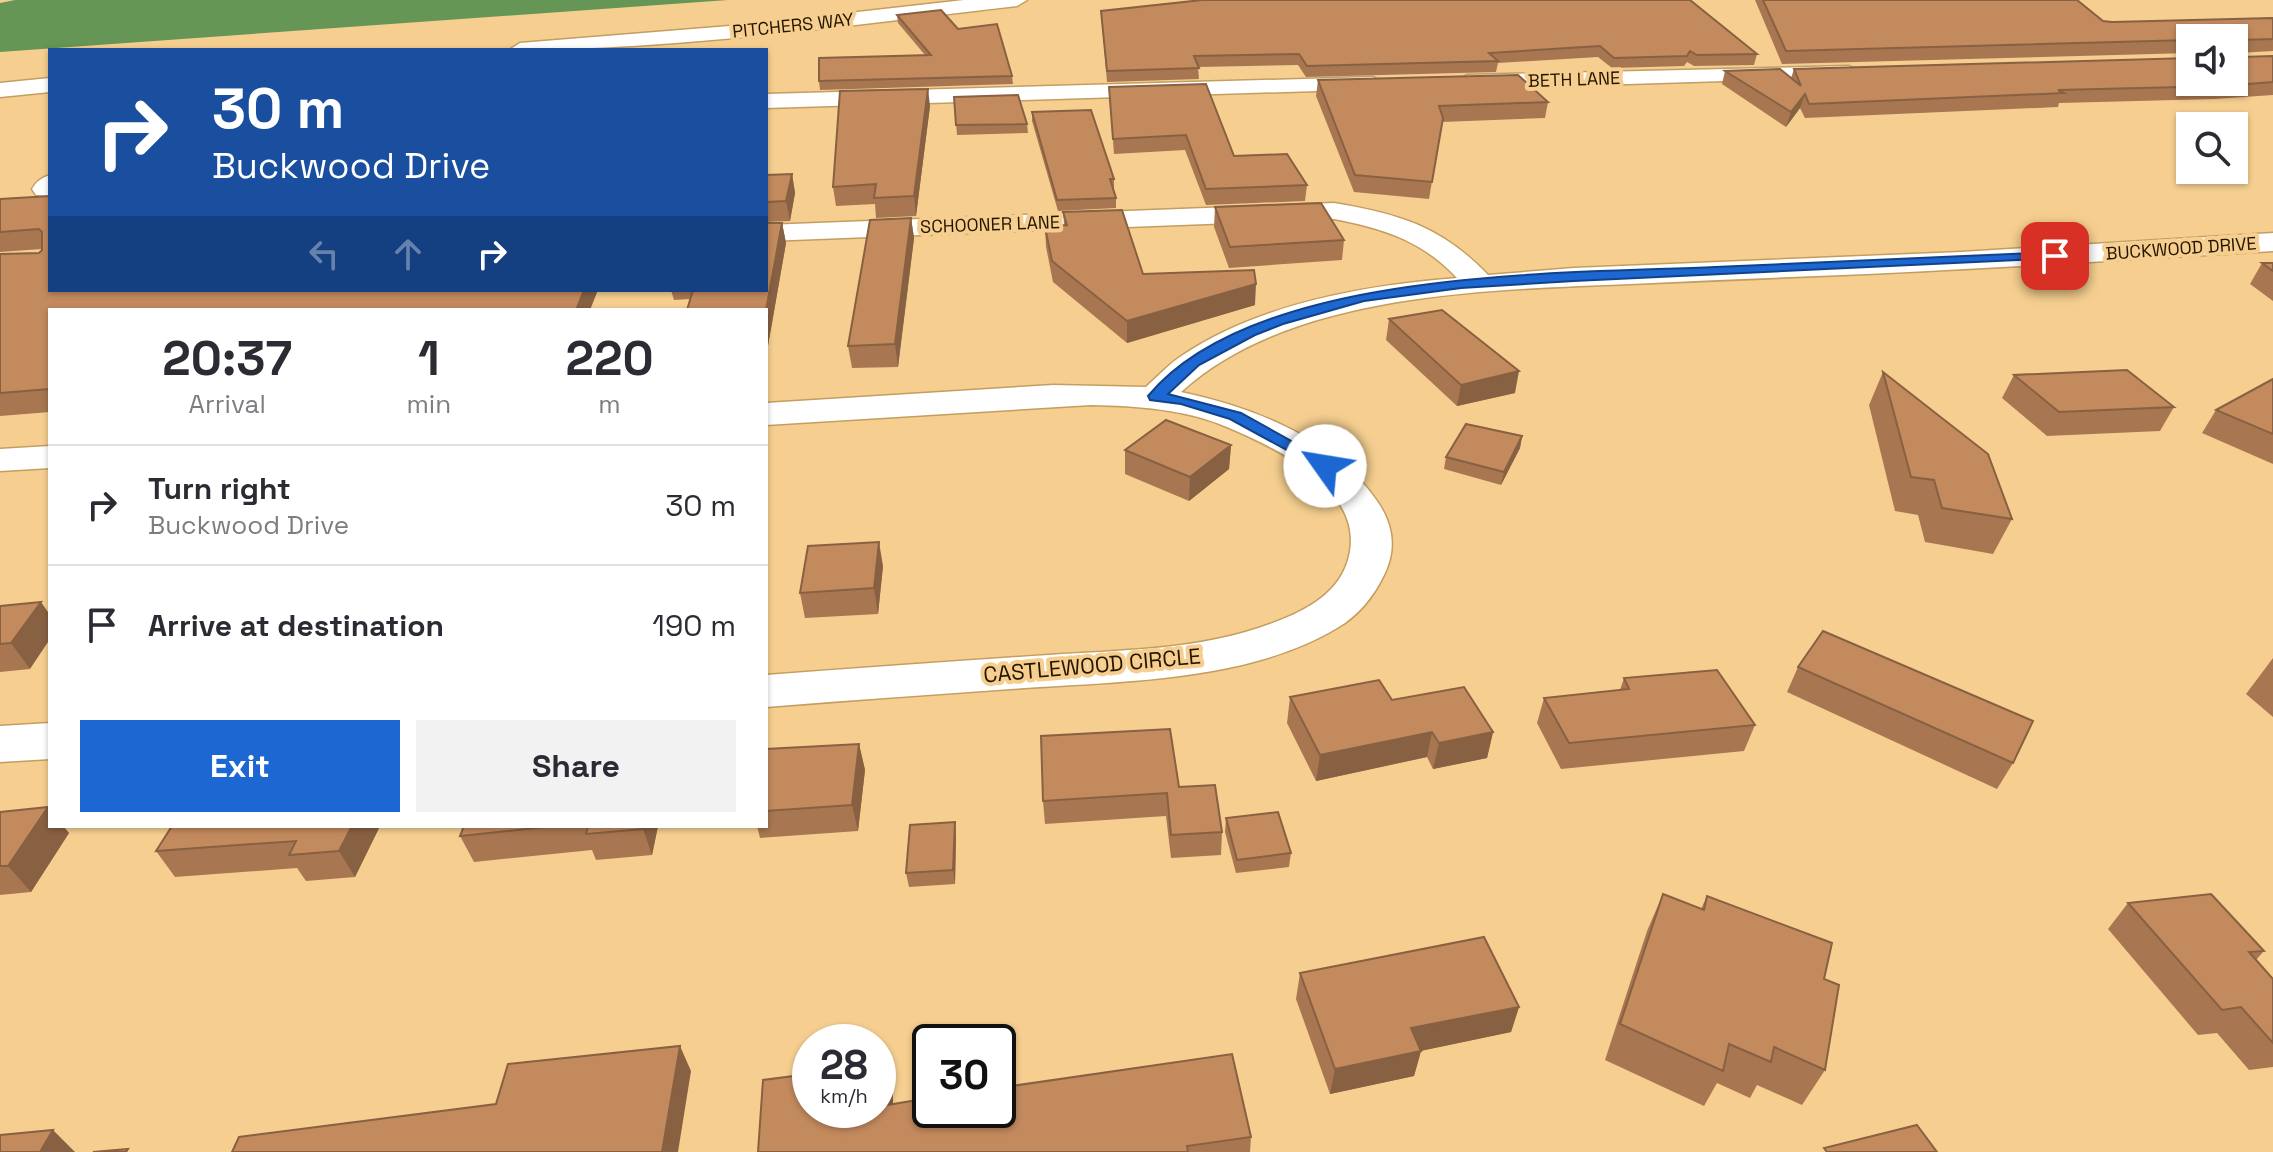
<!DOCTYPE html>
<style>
body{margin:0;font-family:"Space Grotesk",sans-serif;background:#f2f2f3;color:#2b2b33;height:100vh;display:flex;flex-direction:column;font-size:30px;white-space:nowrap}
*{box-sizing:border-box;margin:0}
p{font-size:26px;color:#7c7c81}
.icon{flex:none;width:44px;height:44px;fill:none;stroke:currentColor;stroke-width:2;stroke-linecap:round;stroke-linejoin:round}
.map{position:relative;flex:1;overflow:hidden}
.panel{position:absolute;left:48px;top:308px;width:720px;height:520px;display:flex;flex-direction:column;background:#fff;border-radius:0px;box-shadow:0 2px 6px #0004}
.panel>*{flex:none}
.guide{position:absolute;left:48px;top:48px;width:720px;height:244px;border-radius:0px;box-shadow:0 2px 6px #0004;background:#1a4fa0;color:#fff;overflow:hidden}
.controls{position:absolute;left:2176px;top:24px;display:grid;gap:16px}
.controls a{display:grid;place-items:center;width:72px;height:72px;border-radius:0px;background:#fff;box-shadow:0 2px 6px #0004;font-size:40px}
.speed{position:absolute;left:792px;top:1024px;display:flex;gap:16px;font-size:40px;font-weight:700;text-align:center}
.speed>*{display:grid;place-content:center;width:104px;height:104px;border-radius:50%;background:#fff;box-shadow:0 2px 6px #0004;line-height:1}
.speed small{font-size:20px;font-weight:400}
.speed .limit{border:4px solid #111;border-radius:12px;background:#fff;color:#111}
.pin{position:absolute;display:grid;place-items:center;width:68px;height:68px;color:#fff;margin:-34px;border-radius:16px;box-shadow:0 4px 12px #0006}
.me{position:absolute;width:88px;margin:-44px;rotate:302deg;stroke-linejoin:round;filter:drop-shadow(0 0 6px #0008)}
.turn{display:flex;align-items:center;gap:28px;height:168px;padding:0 32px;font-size:36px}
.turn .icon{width:104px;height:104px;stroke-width:2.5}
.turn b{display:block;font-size:56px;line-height:68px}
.lanes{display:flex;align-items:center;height:76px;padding:0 32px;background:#0003;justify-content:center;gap:40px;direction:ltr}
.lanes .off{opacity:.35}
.eta{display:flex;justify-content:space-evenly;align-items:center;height:136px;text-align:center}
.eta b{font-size:48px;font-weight:800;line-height:56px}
.button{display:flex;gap:16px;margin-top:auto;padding:16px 32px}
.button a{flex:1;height:92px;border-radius:0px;background:#1c67d2;color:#fff;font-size:32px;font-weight:800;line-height:92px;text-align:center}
.button a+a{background:#f2f2f3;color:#2b2b33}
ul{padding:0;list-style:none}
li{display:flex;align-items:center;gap:24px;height:120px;padding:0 32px;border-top:2px solid #e1e1e2}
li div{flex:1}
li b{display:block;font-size:30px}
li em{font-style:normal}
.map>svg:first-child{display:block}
</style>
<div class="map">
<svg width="2273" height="1152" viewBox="0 0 2273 1152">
<rect width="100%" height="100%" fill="#f6cf90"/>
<!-- water -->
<path fill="#659656" d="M15,0H728L0,52V3Z"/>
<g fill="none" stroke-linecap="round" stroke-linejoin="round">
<defs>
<path id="minor" d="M1849,66L1860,72L1857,77L1467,89L1456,82L1467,75Z
M1373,77L1384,84L1381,89L766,108V94Z
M50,175V196L36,195L32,189C37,181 41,178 50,175Z
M1334,203C1399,214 1441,226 1488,275L1574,268L1961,252L2273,233V251C2138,259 2003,268 1867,274C1789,277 1710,280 1631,284C1489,290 1290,292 1181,392C1252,407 1334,438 1377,501C1393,524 1397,549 1384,575C1374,596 1358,616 1337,628C1249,681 1125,681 1025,688C939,694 852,700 766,707V675C860,668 955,661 1049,655C1122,650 1201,650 1270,624C1301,613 1336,596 1347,563C1371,493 1279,449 1227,427C1184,409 1138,406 1091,405L766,425V403L1053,385L1146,387C1158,376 1170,363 1183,355C1260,303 1367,285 1457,278C1423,241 1382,228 1334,219L766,241V225Z
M50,446V468L0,471V449Z
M50,723V759L0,762V726Z"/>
<path id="secondary" d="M964,0H1027L1017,6C848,25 679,50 509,50L520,43L742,25Z
M50,78V92L0,97V83Z"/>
</defs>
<!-- minor casing -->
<use href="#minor" stroke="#c39e60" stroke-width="3"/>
<!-- secondary casing -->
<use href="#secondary" stroke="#c39e60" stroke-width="3"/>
<!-- minor -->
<use href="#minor" fill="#fff" fill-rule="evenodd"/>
<!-- secondary -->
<use href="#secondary" fill="#fff" fill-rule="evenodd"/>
</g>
<!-- wall -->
<path fill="#a87751" d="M1755,0H2077L2103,21L2112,22L2273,18V51L2238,53V54L2241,57L2273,56V95L2215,99L2059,103L2058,107L1805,118L1800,108L1786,127L1722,84L1725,71L1791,78L1794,69L2190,82L2234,38H2190V53L1782,64Z
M1101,11L1757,54L1754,65L1694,66L1687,62L1684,66L1612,68L1598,57L1498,63L1496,72L1306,77L1298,65L1198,67L1199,79L1107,82Z
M897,15L958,29L1012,76L1013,84L820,90L819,81L925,55L898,23Z
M1318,80L1548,102L1545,118L1442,122L1429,199L1354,192L1316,96Z
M1109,87L1234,156L1307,185L1305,201L1206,205L1185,150L1114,154Z
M954,97L1027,124L1028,133L957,135Z
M930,106L916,216L876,218L875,204L836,206L833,187Z
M1032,112L1114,179V189H1113L1116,198V208L1058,211L1032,121Z
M792,174L795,193L790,221L766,222V175Z
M50,196V412L0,416V254L39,253L42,249L0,252V199Z
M1215,207L1344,240L1342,260L1229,268L1214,227Z
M1063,212L1143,274L1255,305L1127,343L1053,282L1046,247L1045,227L1064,225Z
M911,218L914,238L898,367L852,368L848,346Z
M782,223L786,243L766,357V310L690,299L674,300L671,290H766Z
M2262,263H2273V301L2250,284Z
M1389,319L1515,393L1457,406L1386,340Z
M1883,372L2012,519L1993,554L1925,542L1918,515L1895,511L1869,405Z
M2014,375L2174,407L2160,431L2047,436L2002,398Z
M2273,379V464L2202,433L2216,410Z
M1522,436L1520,448L1501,485L1444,469L1446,457Z
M1231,445L1229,469L1189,501L1125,474V450Z
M883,566L878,614L805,618L800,593Z
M0,606L30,669L0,672Z
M2273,658V717L2246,694Z
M1798,667L2013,763L1997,789L1787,692Z
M1624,678L1755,725L1744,751L1561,769L1537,723L1544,698L1620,690Z
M1290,697L1392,700L1493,732L1487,758L1433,769L1427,757L1316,781L1287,723Z
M859,744L865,770L858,831L760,838L757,826H766V749Z
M1179,787L1222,832L1221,855L1171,858L1166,816L1045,824L1043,801Z
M48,807L50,809V826H63L69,833L31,892L0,895V812Z
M1226,818L1291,853L1289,867L1236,873L1225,832Z
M955,822L956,835L955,884L909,887L906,873Z
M172,826H380L355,877L306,881L297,868L175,877L156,851Z
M464,826H658L652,855L596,860L592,850L474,862L460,836Z
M1663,894L1701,909L1707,896L1824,979L1825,1070L1802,1105L1757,1085L1750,1098L1717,1083L1704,1106L1605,1060L1647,931Z
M2128,903L2264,951L2256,960L2273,979V1067L2249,1070L2217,1033L2198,1035L2108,929Z
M1300,973L1519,1007L1511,1032L1421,1051L1414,1076L1330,1094L1296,999Z
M887,1064L893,1089V1104L1251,1137L1250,1152H758Z"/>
<!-- shaded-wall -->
<path fill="#886142" d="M928,89L930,106L916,216L914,196Z
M1805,94L1800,108L1786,127L1791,112Z
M792,174L795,193L790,221L786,201Z
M911,218L914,238L898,367L895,344Z
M782,223L786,243L766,357V310Z
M1256,284L1255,305L1127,343V321Z
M584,290H598L590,310H576Z
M1519,371L1515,393L1457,406L1461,385Z
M1522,436L1520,448L1501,485L1504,472Z
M1231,445L1229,469L1189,501L1190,477Z
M879,542L883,566L878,614L874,588Z
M41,602L50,615V639L30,669L11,643Z
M1432,732L1427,757L1316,781L1320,755Z
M1493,732L1487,758L1433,769L1439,743Z
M859,744L865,770L858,831L852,805Z
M48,807L50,809V826H63L69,833L31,892L8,866Z
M955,822L956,835L955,884L953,870Z
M352,826H380L355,877L339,851Z
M643,826H658L652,855L643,829Z
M1519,1007L1511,1032L1405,1054L1411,1028Z
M680,1046L691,1071L678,1152H662Z
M1421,1051L1414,1076L1330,1094L1335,1069Z
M887,1064L893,1089V1130L887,1105Z
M53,1130L75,1152H40Z"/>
<!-- building -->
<path fill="#c38a5e" stroke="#886142" stroke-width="2" d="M1202,0H1690L1757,54L1697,55L1690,51L1687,56L1614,58L1600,46L1489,53L1498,61L1307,66L1299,54L1194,56L1199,68L1107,71L1101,11Z
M1763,0H2077L2103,21L2112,22L2273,18V39L2238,40V54L2241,57L2273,56V82L2222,86L2058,90L2064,93L1809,104L1805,94L1791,112L1725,71L1780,69L1801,86L1794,69L2190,58V82H2234V38H2190V40L1786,51Z
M941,10L958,29L997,24L1012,76L819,81V58L931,55L897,15Z
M1518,75L1548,102L1439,106L1443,118L1432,182L1355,175L1318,80Z
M1206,84L1234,156L1287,154L1307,185L1206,189L1186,135L1113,139L1109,87Z
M928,89L914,196L874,198L876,184L833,187L840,91Z
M1018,95L1027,124L956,125L954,97Z
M1091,110L1114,179H1110L1116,198L1057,200L1032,112Z
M792,174L786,201L766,202V175Z
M50,196V290H584L576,310H50V389L0,393V254L39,253L42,250V232L39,229L0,232V199Z
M1321,203L1344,240L1230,247L1215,207Z
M1122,210L1143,274L1254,270L1256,284L1127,321L1052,261L1045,227L1067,225L1063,212Z
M911,218L895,344L848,346L870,220Z
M766,223H782L766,310H687L693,290H766Z
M2262,263H2273V271Z
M1442,310L1519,371L1461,385L1389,319Z
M2127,370L2174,407L2059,412L2014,375Z
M1883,372L1988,454L2012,519L1942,508L1934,480L1911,477Z
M2273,379V434L2216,410Z
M1166,420L1231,445L1190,477L1125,450Z
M1466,424L1522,436L1504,472L1446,457Z
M879,542L874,588L800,593L808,546Z
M41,602L11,643L0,644V606Z
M1823,631L2033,721L2013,763L1798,667Z
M1717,670L1755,725L1569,743L1544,698L1629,689L1624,678Z
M1379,680L1392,700L1464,687L1493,732L1439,743L1432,732L1320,755L1290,697Z
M1170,729L1179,787L1215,785L1222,832L1171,835L1167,793L1043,801L1041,736Z
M859,744L852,805L766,811V749Z
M48,807L8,866H0V812Z
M1278,812L1291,853L1237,860L1226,818Z
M955,822L953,870L906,873L910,825Z
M172,826H352L339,851L289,855L296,841L156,851Z
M464,826H555L460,836Z
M588,826H643V829L586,834Z
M1663,894L1704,910L1707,896L1832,943L1824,979L1839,985L1825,1070L1774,1047L1771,1062L1729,1044L1723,1071L1620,1024Z
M2211,894L2264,951L2249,952L2273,979V1043L2241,1007L2222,1010L2128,903Z
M1484,937L1519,1007L1411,1028L1421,1051L1335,1069L1300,973Z
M680,1046L662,1152H232L239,1137L496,1104L508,1064Z
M1232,1054L1251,1137L1187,1146L1188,1152H758L763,1080L810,1074V1110H878V1065L887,1064V1105L930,1098V1110H998V1088Z
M1917,1125L1937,1152H1827L1824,1148Z
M53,1130L40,1152H0V1135Z
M128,1149L126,1152H93Z"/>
<!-- route -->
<path fill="#1c67d2" stroke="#124388" stroke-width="2" d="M2055,252L2059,253V258L1574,281L1461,288L1364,301L1283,324L1255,335L1199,365L1168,394L1241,413L1331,463V469L1325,471L1230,419L1181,404L1150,400L1148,396C1254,268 1560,274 1715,267C1828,262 1941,257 2055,252Z"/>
<g text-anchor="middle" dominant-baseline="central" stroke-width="8" stroke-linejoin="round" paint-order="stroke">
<!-- far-street labels -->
<g font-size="18" fill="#251600" stroke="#f6cf90">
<text transform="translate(793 25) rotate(-6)">PITCHERS WAY</text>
<text transform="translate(1574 79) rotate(-2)">BETH LANE</text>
<text transform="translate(990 224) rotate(-2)">SCHOONER LANE</text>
<text transform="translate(2181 248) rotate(-4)">BUCKWOOD DRIVE</text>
</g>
<!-- street labels -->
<g font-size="22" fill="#251600" stroke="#f6cf90">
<text transform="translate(1092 665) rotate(-5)">CASTLEWOOD CIRCLE</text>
</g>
</g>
</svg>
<div class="controls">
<a><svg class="icon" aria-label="sound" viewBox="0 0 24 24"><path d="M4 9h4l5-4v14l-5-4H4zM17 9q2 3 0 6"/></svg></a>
<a><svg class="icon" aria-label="search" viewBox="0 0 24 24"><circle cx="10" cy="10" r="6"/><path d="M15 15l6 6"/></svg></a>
</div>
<div class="speed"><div>28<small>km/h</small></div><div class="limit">30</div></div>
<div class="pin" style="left:2055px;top:256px;background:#d93025"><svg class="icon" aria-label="arrive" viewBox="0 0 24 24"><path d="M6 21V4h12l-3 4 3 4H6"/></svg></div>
<svg class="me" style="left:1325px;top:466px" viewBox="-20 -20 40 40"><circle r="19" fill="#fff"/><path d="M0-13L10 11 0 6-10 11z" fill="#1c67d2"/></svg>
<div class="guide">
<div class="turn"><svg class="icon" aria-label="right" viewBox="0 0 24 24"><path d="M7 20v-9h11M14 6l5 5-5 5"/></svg><div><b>30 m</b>Buckwood Drive</div></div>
<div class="lanes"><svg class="icon off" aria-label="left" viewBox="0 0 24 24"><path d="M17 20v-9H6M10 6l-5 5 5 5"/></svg><svg class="icon off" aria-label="ahead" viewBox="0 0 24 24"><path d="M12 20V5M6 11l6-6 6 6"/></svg><svg class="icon" aria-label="right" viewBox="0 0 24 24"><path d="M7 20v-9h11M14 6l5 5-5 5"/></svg></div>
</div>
<section class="panel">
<div class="eta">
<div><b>20:37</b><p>Arrival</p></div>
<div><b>1</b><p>min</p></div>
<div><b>220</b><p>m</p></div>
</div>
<ul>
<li><svg class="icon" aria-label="right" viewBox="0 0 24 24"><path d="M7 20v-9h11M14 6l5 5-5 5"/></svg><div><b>Turn right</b><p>Buckwood Drive</p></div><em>30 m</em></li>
<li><svg class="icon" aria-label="arrive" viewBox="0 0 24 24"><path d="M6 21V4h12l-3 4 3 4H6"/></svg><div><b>Arrive at destination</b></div><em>190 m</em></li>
</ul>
<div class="button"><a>Exit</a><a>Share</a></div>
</section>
</div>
